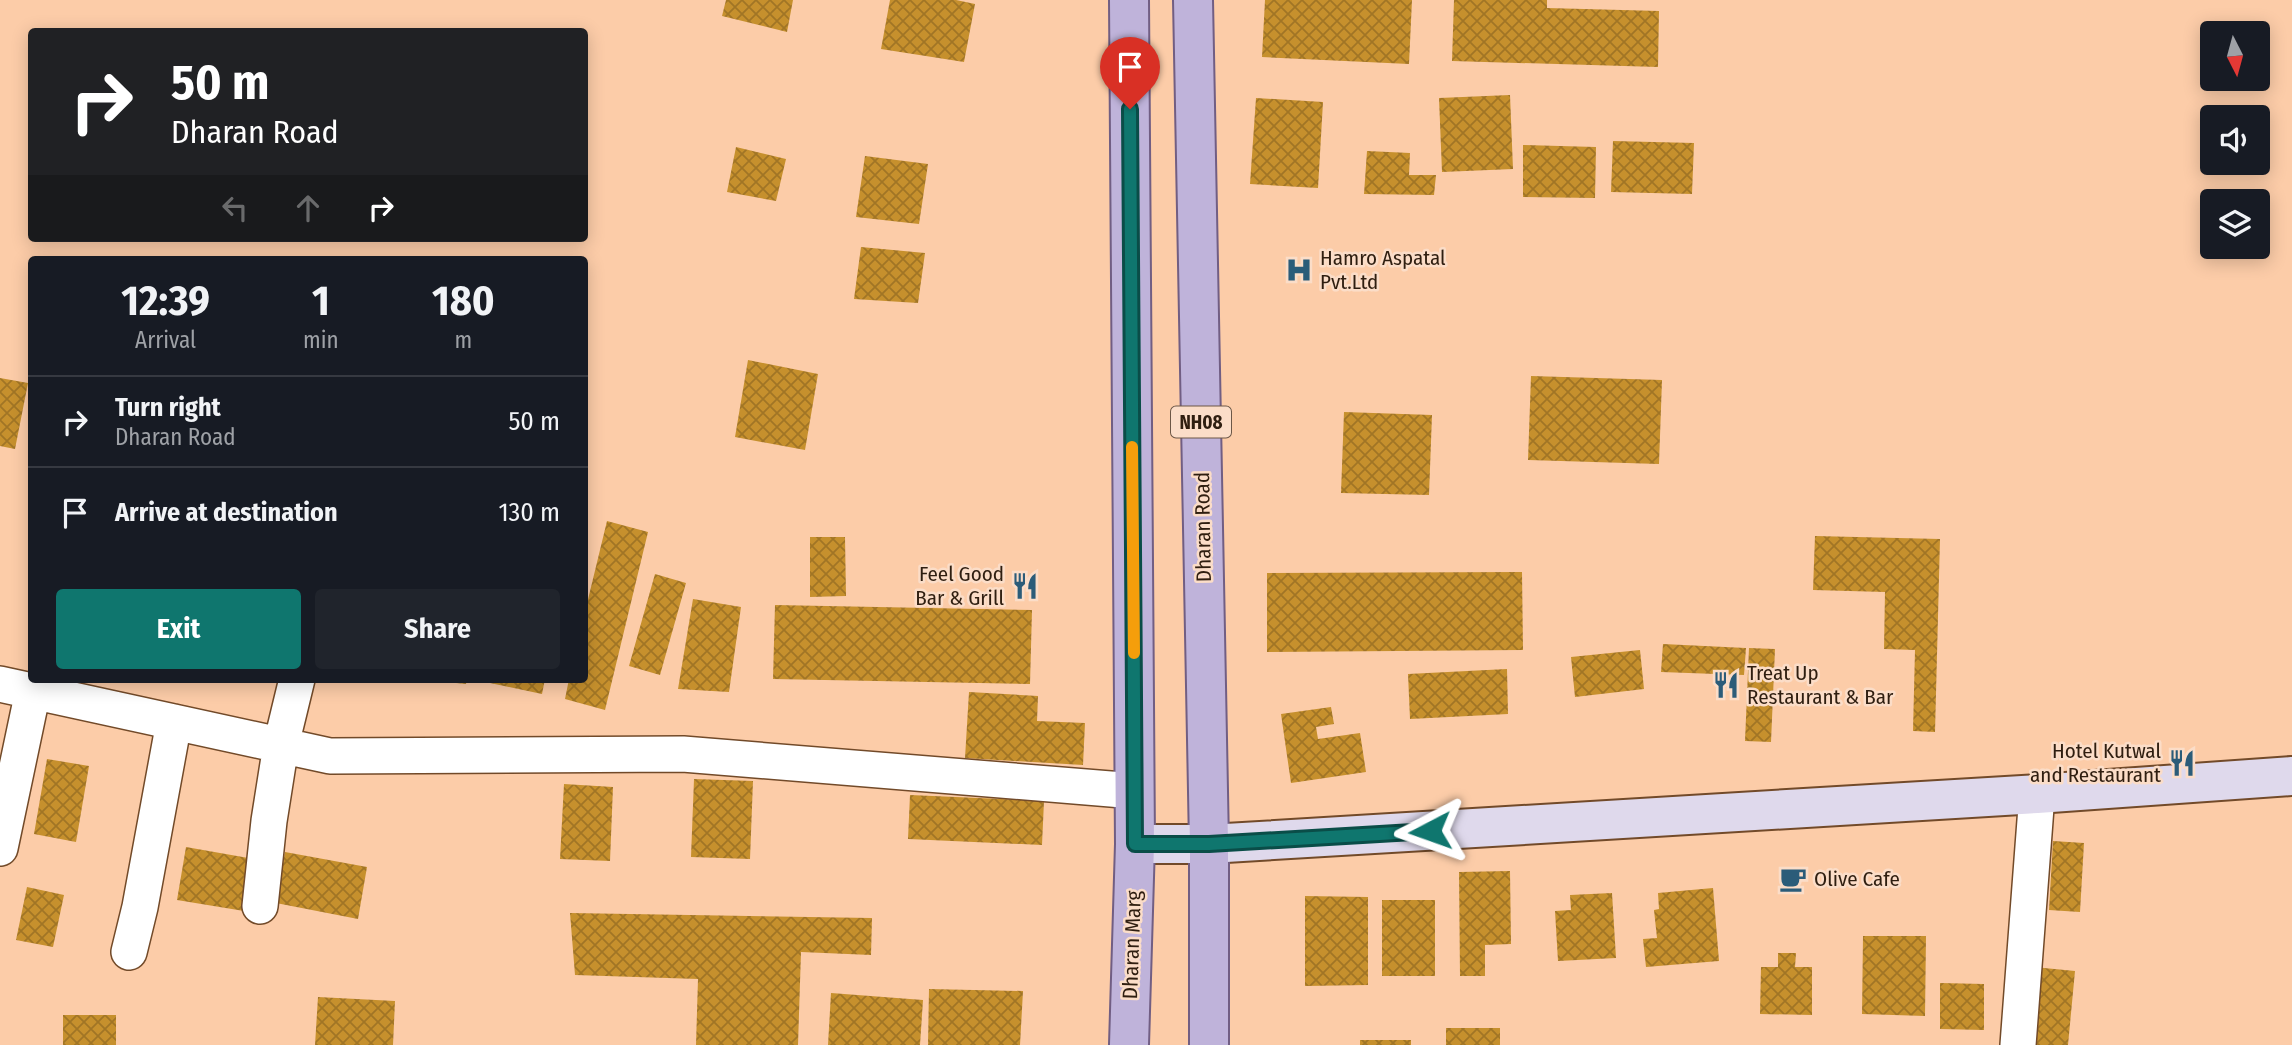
<!DOCTYPE html>
<style>
body{margin:0;font-family:"Fira Sans Condensed",sans-serif;background:#20242c;color:#f1f3f6;height:100vh;display:flex;flex-direction:column;font-size:26px;white-space:nowrap}
*{box-sizing:border-box;margin:0}
p{font-size:23px;color:#9ea1a6}
.icon{flex:none;width:38px;height:38px;fill:none;stroke:currentColor;stroke-width:2;stroke-linecap:round;stroke-linejoin:round}
.map{position:relative;flex:1;overflow:hidden}
.drawer{position:absolute;left:28px;top:256px;width:560px;height:427px;display:flex;flex-direction:column;background:#171b24;border-radius:7px;box-shadow:0 4px 18px #0003}
.drawer>*{flex:none}
.banner{position:absolute;left:28px;top:28px;width:560px;height:214px;border-radius:7px;box-shadow:0 4px 18px #0003;background:#202124;color:#fff;overflow:hidden}
.needle{width:46px;rotate:174deg}
.controls{position:absolute;left:2200px;top:21px;display:grid;gap:14px}
.controls a{display:grid;place-items:center;width:70px;height:70px;border-radius:7px;background:#171b24;box-shadow:0 4px 18px #0003;font-size:35px}
.pin{position:absolute;display:grid;place-items:center;width:60px;height:60px;color:#fff;margin:-72px -30px;border-radius:50% 50% 50% 0;rotate:-45deg;box-shadow:0 0 7px #0007}
.pin .icon{rotate:45deg}
.me{position:absolute;width:77px;margin:-38px;rotate:266deg;stroke-linejoin:round;filter:drop-shadow(0 0 5px #0008)}
.turn{display:flex;align-items:center;gap:24px;height:147px;padding:0 28px;font-size:32px}
.turn .icon{width:91px;height:91px;stroke-width:2.5}
.turn b{display:block;font-size:49px;line-height:60px}
.lanes{display:flex;align-items:center;height:66px;padding:0 28px;background:#0003;justify-content:center;gap:35px;direction:ltr}
.lanes .off{opacity:.35}
.eta{display:flex;justify-content:space-evenly;align-items:center;height:119px;text-align:center}
.eta b{font-size:42px;font-weight:700;line-height:49px}
.cta{display:flex;gap:14px;margin-top:auto;padding:14px 28px}
.cta a{flex:1;height:80px;border-radius:7px;background:#0f766e;color:#fff;font-size:28px;font-weight:700;line-height:80px;text-align:center}
.cta a+a{background:#20242c;color:#f1f3f6}
ul{padding:0;list-style:none}
li{display:flex;align-items:center;gap:21px;height:91px;padding:0 28px;border-top:2px solid #363941}
li div{flex:1}
li b{display:block;font-size:26px}
li em{font-style:normal}
.map>svg:first-child{display:block}
</style>
<div class="map">
<svg width="2292" height="1045" viewBox="0 0 2292 1045">
<defs>
<pattern id="building-cross-hatch" width="8" height="8" patternUnits="userSpaceOnUse" patternTransform="scale(1.75)"><rect width="8" height="8" fill="#c6902d"/><path d="M0 0l8 8M0 8l8-8" fill="none" stroke="#a17525"/></pattern>
</defs>
<rect width="100%" height="100%" fill="#fccca8"/>
<!-- building -->
<path fill="url(#building-cross-hatch)" d="M726,0H793L787,32L722,16Z
M890,0H956L975,4L964,62L881,49Z
M1265,0H1412L1409,64L1262,57Z
M1454,0H1547V8L1659,11L1658,67L1452,61Z
M1510,95L1513,169L1442,172L1439,98Z
M1256,98L1323,102L1318,188L1250,184Z
M1613,141L1694,143L1692,194L1611,192Z
M1523,145L1596,147L1595,198L1523,197Z
M736,147L786,159L776,201L727,192Z
M1367,151L1410,153L1409,175H1436L1434,195L1364,194Z
M865,156L928,164L919,224L856,217Z
M861,247L925,253L918,303L854,299Z
M748,360L818,374L805,450L735,437Z
M1531,376L1662,380L1659,464L1528,460Z
M0,378L28,383L15,449L0,446Z
M1344,412L1432,415L1429,495L1341,493Z
M607,521L648,532L605,710L565,699L569,679H584V616Z
M1815,536L1940,539L1935,732L1913,731L1915,650L1884,649L1885,592L1813,590Z
M810,537H845L846,596L810,597Z
M1522,572L1523,650L1267,652V573Z
M655,574L686,583L660,675L629,666Z
M693,599L741,607L729,692L678,689Z
M775,605L1032,610L1030,684L773,679Z
M1663,644L1746,648L1744,675L1661,672Z
M1749,648L1775,649L1771,742L1745,741Z
M1640,650L1644,689L1575,697L1571,657Z
M1507,669L1508,714L1410,719L1408,674Z
M436,679H467L466,684L436,681Z
M490,679H545L542,694L490,683Z
M969,692L1038,696L1037,721L1085,723L1083,765L965,758Z
M1331,707L1334,724L1316,727L1318,739L1360,733L1366,772L1291,783L1281,714Z
M47,759L89,766L76,842L34,834Z
M694,779L753,781L750,859L691,857Z
M564,784L613,787L610,861L560,859Z
M910,795L1044,801L1042,845L908,839Z
M2053,841L2084,843L2080,912L2049,910Z
M186,847L254,859L244,911L177,900Z
M285,852L367,867L358,919L276,903Z
M1510,871L1511,944L1485,945V976H1460L1459,872Z
M27,887L64,895L53,947L16,940Z
M1713,888L1719,961L1646,967L1643,939L1657,938L1654,910L1659,909L1658,893Z
M1612,893L1616,958L1558,961L1555,911L1571,910L1570,895Z
M1305,896L1368,897V985L1305,986Z
M1382,900H1435V976H1382Z
M570,913L872,918L871,955L801,952L798,1045H696L698,979L575,975Z
M1863,936H1926L1925,1016L1862,1014Z
M1778,953H1796L1795,967H1812V1015L1760,1014L1761,967H1778Z
M2034,967L2075,971L2068,1045H2027Z
M1940,983L1984,984V1030L1940,1029Z
M929,989L1023,991L1020,1045H928Z
M831,993L923,1000L920,1045H828Z
M318,997L395,1001L393,1045H315Z
M63,1015H116V1045H63Z
M1446,1028H1500V1045H1446Z
M1360,1040H1411V1045H1360Z"/>
<g fill="none" stroke-linecap="round" stroke-linejoin="round">
<defs>
<path id="street" d="M0,684L330,756L683,754L1135,791
M0,848L33,691
M260,906L269,821L281,745L297,679
M129,952L140,907L174,722
M2018,1045L2037,794"/>
<path id="secondary" d="M1135,844H1209L2037,794L2292,776"/>
<path id="primary" d="M1129,0L1135,844L1129,1045
M1193,0L1209,844V1045"/>
</defs>
<!-- street casing -->
<use href="#street" stroke="#724a29" stroke-width="38"/>
<!-- secondary casing -->
<use href="#secondary" stroke="#724a29" stroke-width="42"/>
<!-- primary casing -->
<use href="#primary" stroke="#715e83" stroke-width="42"/>
<!-- street -->
<use href="#street" stroke="#fff" stroke-width="35"/>
<!-- secondary -->
<use href="#secondary" stroke="#dfd9ec" stroke-width="38"/>
<!-- primary -->
<use href="#primary" stroke="#bfb3da" stroke-width="38"/>
</g>
<g fill="none" stroke-linecap="round" stroke-linejoin="round">
<defs>
<path id="route" d="M1130,109L1135,844H1209L1430,831"/>
</defs>
<!-- route casing -->
<use href="#route" stroke="#0a4d48" stroke-width="18"/>
<!-- route -->
<use href="#route" stroke="#0f766e" stroke-width="12"/>
<!-- slow -->
<path stroke="#f59e0b" stroke-width="12" d="M1132,447L1134,653"/>
</g>
<!-- icons -->
<defs>
<symbol id="hospital-bare" viewBox="-9 -9 18 18"><path d="M-5-5h3v3.5h4V-5h3V5h-3V1.5h-4V5h-3Z" fill="#2b5c79" stroke="#fbddc8" stroke-width="2.5" paint-order="stroke"/></symbol>
<symbol id="restaurant-bare" viewBox="-9 -9 18 18"><path d="M-5-6h1v4h1v-4h1v4h1v-4h1v5L-1.5 .5V6h-2V.5L-5-1ZM5-6V6H3V1.5H1.5Q1.5-4 5-6Z" fill="#2b5c79" stroke="#fbddc8" stroke-width="2.5" paint-order="stroke"/></symbol>
<symbol id="cafe-bare" viewBox="-9 -9 18 18"><path d="M-5.5-4.5H6V0H3Q3 3.5 0 3.5H-2.5Q-5.5 3.5-5.5 0ZM3-3.2v2h1.7v-2ZM-6 4.5H4V6H-6Z" fill="#2b5c79" stroke="#fbddc8" stroke-width="2.5" paint-order="stroke"/></symbol>
</defs>
<g fill-rule="evenodd">
<use href="#hospital-bare" x="1280" y="251" width="38" height="38"/>
<use href="#restaurant-bare" x="1006" y="567" width="38" height="38"/>
<use href="#restaurant-bare" x="1707" y="666" width="38" height="38"/>
<use href="#restaurant-bare" x="2163" y="744" width="38" height="38"/>
<use href="#cafe-bare" x="1774" y="860" width="38" height="38"/>
</g>
<g text-anchor="middle" dominant-baseline="central" stroke-width="5" stroke-linejoin="round" paint-order="stroke">
<!-- shield labels -->
<rect fill="#fbddc8" stroke="#6c5747" stroke-width="2" x="1171" y="406.5" width="60" height="31" rx="5"/>
<g font-size="19" font-weight="bold" fill="#2f1e10">
<text x="1201" y="422">NH08</text>
</g>
<!-- poi labels -->
<g font-size="21" fill="#2f1e10" stroke="#fbddc8" text-anchor="start">
<text x="1320" y="258">Hamro Aspatal<tspan x="1320" dy="24">Pvt.Ltd</tspan></text>
<text x="1004" y="574" text-anchor="end">Feel Good<tspan x="1004" dy="24">Bar &amp; Grill</tspan></text>
<text x="1747" y="673">Treat Up<tspan x="1747" dy="24">Restaurant &amp; Bar</tspan></text>
<text x="2161" y="751" text-anchor="end">Hotel Kutwal<tspan x="2161" dy="24">and Restaurant</tspan></text>
<text x="1814" y="879">Olive Cafe</text>
</g>
<!-- street labels -->
<g font-size="21" fill="#2f1e10" stroke="#fbddc8">
<text transform="translate(1203 527) rotate(-91)">Dharan Road</text>
<text transform="translate(1132 945) rotate(-88)">Dharan Marg</text>
</g>
</g>
</svg>
<div class="controls">
<a><svg class="needle" viewBox="-14 -14 28 28"><path d="M0-13l5 13h-10z" fill="#e53935"/><path d="M0 13l5-13h-10z" fill="#9ea1a6"/></svg></a>
<a><svg class="icon" aria-label="sound" viewBox="0 0 24 24"><path d="M4 9h4l5-4v14l-5-4H4zM17 9q2 3 0 6"/></svg></a>
<a><svg class="icon" aria-label="layers" viewBox="0 0 24 24"><path d="M12 4l9 5-9 5-9-5zM3 14l9 5 9-5"/></svg></a>
</div>
<div class="pin" style="left:1130px;top:109px;background:#d93025"><svg class="icon" aria-label="arrive" viewBox="0 0 24 24"><path d="M6 21V4h12l-3 4 3 4H6"/></svg></div>
<svg class="me" style="left:1430px;top:831px" viewBox="-20 -20 40 40"><path d="M0-17L14 15 0 8-14 15z" fill="#0f766e" stroke="#fff" stroke-width="4"/></svg>
<div class="banner">
<div class="turn"><svg class="icon" aria-label="right" viewBox="0 0 24 24"><path d="M7 20v-9h11M14 6l5 5-5 5"/></svg><div><b>50 m</b>Dharan Road</div></div>
<div class="lanes"><svg class="icon off" aria-label="left" viewBox="0 0 24 24"><path d="M17 20v-9H6M10 6l-5 5 5 5"/></svg><svg class="icon off" aria-label="ahead" viewBox="0 0 24 24"><path d="M12 20V5M6 11l6-6 6 6"/></svg><svg class="icon" aria-label="right" viewBox="0 0 24 24"><path d="M7 20v-9h11M14 6l5 5-5 5"/></svg></div>
</div>
<section class="drawer">
<div class="eta">
<div><b>12:39</b><p>Arrival</p></div>
<div><b>1</b><p>min</p></div>
<div><b>180</b><p>m</p></div>
</div>
<ul>
<li><svg class="icon" aria-label="right" viewBox="0 0 24 24"><path d="M7 20v-9h11M14 6l5 5-5 5"/></svg><div><b>Turn right</b><p>Dharan Road</p></div><em>50 m</em></li>
<li><svg class="icon" aria-label="arrive" viewBox="0 0 24 24"><path d="M6 21V4h12l-3 4 3 4H6"/></svg><div><b>Arrive at destination</b></div><em>130 m</em></li>
</ul>
<div class="cta"><a>Exit</a><a>Share</a></div>
</section>
</div>
